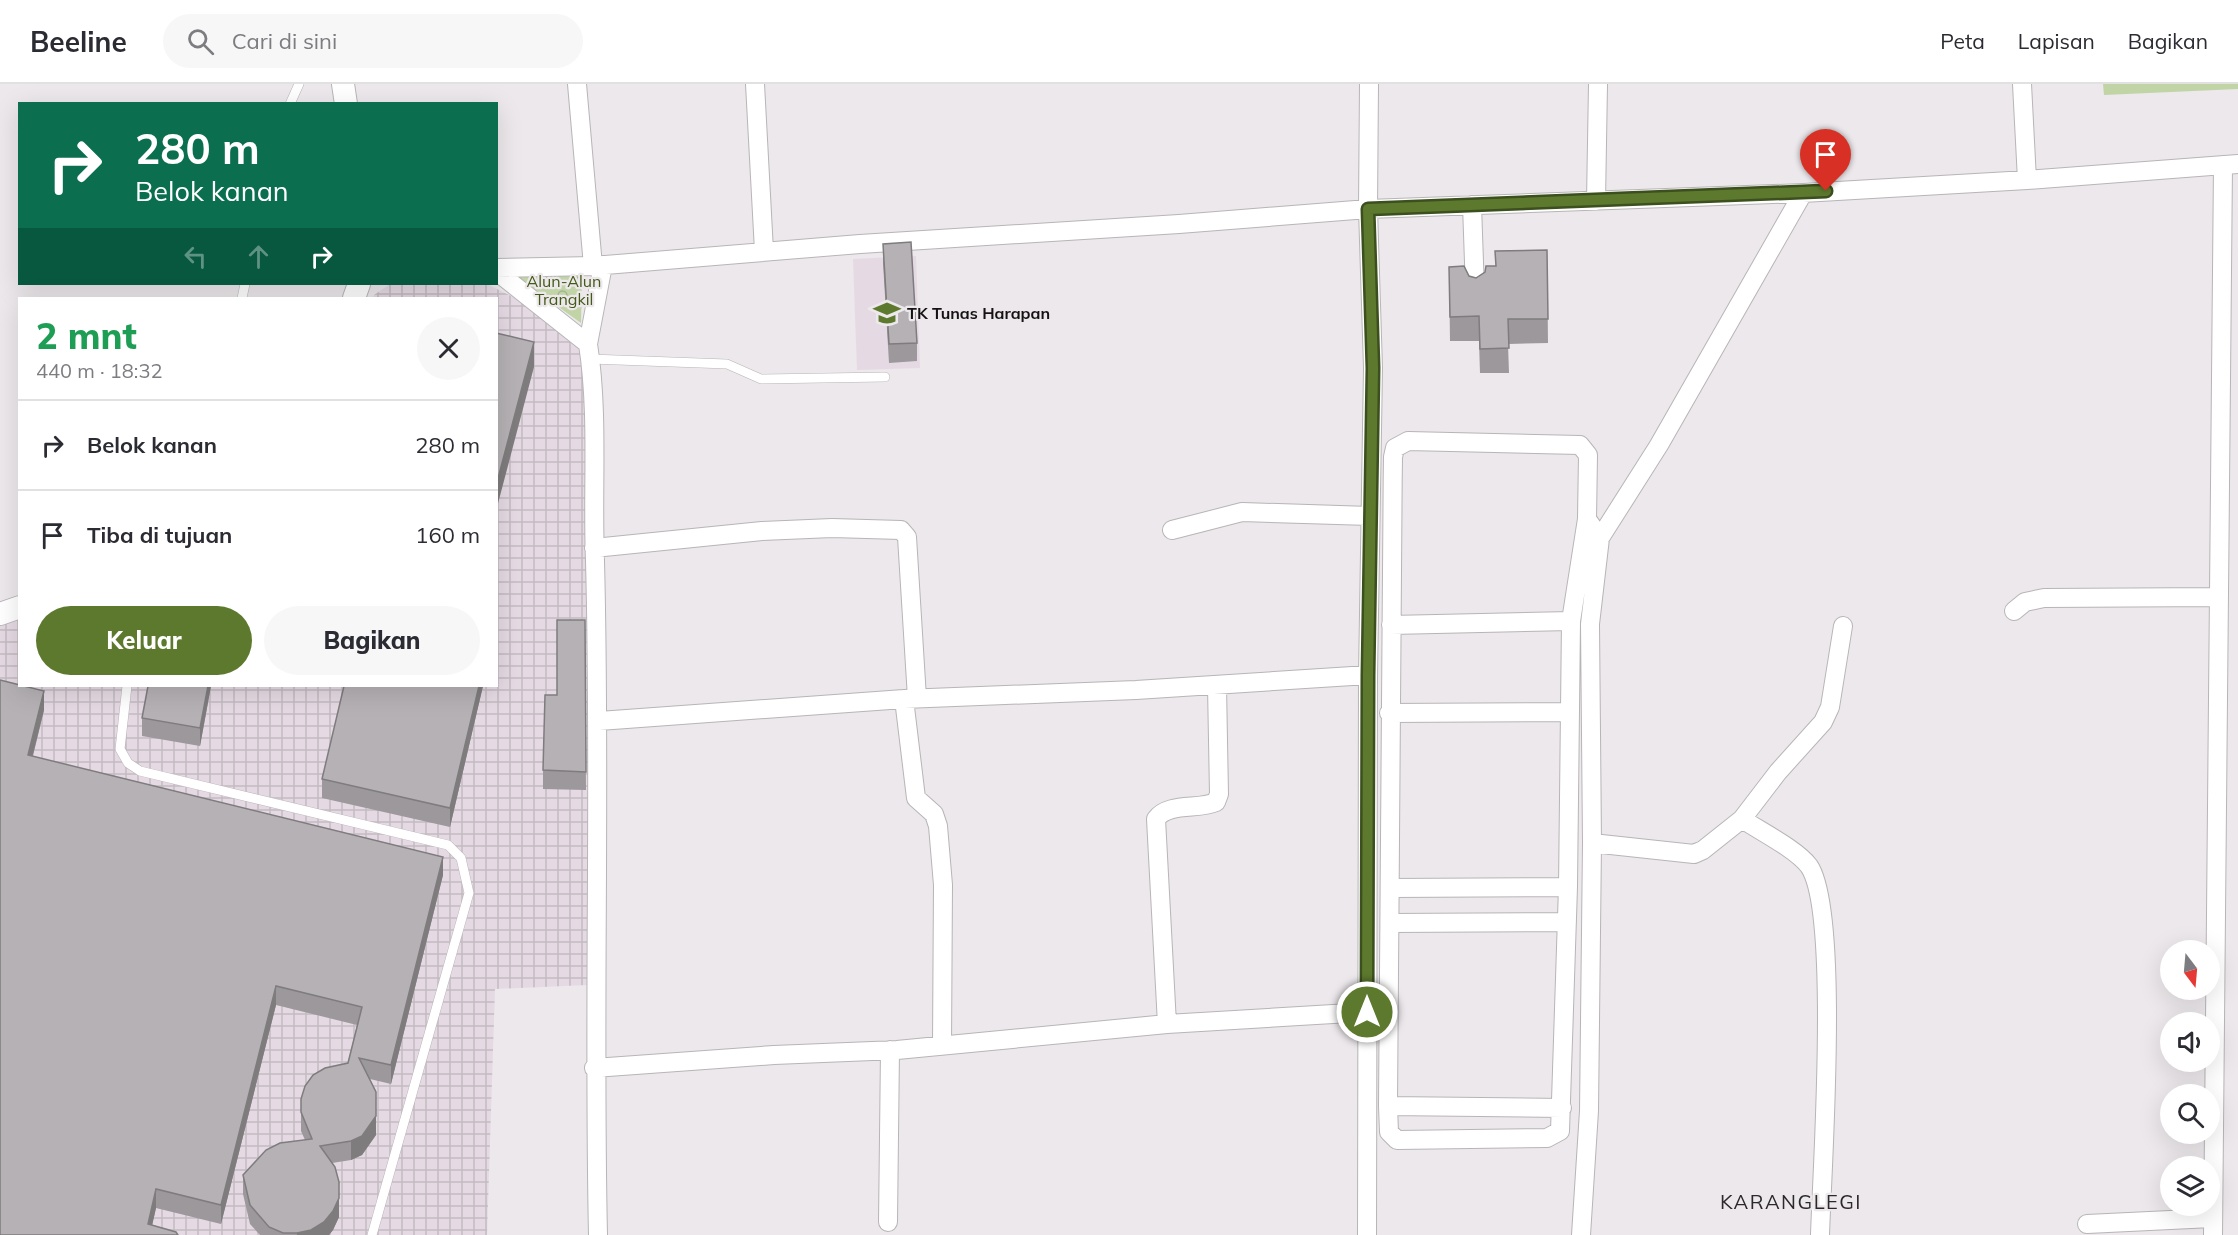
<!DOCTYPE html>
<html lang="id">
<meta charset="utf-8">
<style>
body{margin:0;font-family:Mulish,sans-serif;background:#f7f7f7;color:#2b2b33;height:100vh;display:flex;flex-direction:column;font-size:22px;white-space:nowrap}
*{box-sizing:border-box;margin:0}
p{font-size:20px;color:#7c7c81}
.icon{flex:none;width:33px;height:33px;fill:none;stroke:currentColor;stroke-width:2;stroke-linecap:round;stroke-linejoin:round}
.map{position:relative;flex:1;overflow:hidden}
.panel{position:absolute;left:18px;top:213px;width:480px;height:390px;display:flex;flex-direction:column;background:#fff;border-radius:0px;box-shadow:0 6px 24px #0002}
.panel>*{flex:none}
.guide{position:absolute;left:18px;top:18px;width:480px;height:183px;border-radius:0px;box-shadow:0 6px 24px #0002;background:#0b6e4f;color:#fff;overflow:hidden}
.needle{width:39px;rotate:164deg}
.controls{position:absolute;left:2160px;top:856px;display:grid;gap:12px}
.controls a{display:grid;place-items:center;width:60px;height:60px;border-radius:50%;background:#fff;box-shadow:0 6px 24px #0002;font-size:30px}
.pin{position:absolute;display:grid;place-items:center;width:51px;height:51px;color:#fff;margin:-62px -26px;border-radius:50% 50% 50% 0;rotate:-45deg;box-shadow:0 0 6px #0007}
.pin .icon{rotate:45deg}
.me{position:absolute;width:66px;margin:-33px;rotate:0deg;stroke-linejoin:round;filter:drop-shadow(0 0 4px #0008)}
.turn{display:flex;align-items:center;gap:21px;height:126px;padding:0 18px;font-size:27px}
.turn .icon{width:78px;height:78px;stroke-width:2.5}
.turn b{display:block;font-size:42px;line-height:51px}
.lanes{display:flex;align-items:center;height:57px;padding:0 18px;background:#0003;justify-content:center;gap:30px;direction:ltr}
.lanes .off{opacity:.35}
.round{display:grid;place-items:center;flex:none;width:63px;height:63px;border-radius:32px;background:#f7f7f7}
.head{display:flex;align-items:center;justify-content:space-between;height:102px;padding:0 18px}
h1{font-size:36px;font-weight:800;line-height:45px;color:#1e9e55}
.button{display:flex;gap:12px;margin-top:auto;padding:12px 18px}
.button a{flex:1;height:69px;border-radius:36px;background:#5d792e;color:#fff;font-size:24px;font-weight:800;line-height:69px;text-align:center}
.button a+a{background:#f7f7f7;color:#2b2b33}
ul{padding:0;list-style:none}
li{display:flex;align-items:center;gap:18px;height:90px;padding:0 18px;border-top:2px solid #e1e1e2}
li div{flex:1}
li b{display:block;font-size:22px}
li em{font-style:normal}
header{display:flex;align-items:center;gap:36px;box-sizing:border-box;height:84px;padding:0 30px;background:#fff;border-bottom:2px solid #e1e1e2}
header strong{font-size:28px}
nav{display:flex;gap:33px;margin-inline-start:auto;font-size:21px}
.search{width:420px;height:54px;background:#f7f7f7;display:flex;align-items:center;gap:15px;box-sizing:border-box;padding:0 21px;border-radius:33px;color:#7c7c81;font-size:22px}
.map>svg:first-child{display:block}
</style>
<header>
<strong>Beeline</strong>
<div class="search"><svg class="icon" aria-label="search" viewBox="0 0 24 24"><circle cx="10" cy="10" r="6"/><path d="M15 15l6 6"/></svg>Cari di sini</div>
<nav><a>Peta</a><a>Lapisan</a><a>Bagikan</a></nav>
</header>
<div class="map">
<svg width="2238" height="1151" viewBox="0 0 2238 1151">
<defs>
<pattern id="industrial-grid" width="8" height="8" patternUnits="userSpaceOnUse" patternTransform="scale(1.5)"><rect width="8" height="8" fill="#e5dae3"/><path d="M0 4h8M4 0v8" fill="none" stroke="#c4bac2"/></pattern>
<pattern id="park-crowns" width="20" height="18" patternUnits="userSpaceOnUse" patternTransform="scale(1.5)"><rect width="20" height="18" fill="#c0d4a6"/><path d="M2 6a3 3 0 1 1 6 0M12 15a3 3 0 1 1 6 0" fill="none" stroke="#a4b58e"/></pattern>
</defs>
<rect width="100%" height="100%" fill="#ece8eb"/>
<!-- built -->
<path fill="#e5dae3" d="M916,172L920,284L857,286L853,175Z"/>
<!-- industrial -->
<path fill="url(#industrial-grid)" d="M390,200H487L535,224L582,262L597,637L587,901L495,905L487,1151H0V538L19,532L20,602H496V214H373L374,211Z"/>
<!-- park -->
<path fill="url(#park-crowns)" d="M582,188L581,239L515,192Z"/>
<!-- pitch -->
<path fill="#c0d4a6" d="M2103,0H2238V5L2104,11Z"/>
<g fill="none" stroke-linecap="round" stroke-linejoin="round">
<defs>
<path id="service" d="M290,20L299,0
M242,214L245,200
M590,275L727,280L761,295L885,293
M127,602L120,665L128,679L140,687L448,761L461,774L469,809L372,1151"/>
<path id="minor" d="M577,0L593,182
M755,0L764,167
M2022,0L2027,96
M1596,117L1598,0
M1472,121L1475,207
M496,184L593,182L860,160L1179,140L1368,125L1803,109L2027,96L2238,80
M496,187L588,260C599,331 592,405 595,477C601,702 593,926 598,1151
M588,260L603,181
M1172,446L1242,428L1370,432
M594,464L762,447L832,444L901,446L907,453L917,614
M2014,527L2025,518L2044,514L2218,513
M1571,537L1568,803L1560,1047L1547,1054L1397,1056L1389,1048L1388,1022C1390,805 1390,589 1393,373L1395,364L1408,357L1580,361L1588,371L1587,435L1600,454
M1391,541L1571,537L1587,435
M904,615L916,714L934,730L938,742L943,801L942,961
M1389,629L1568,628
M599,637L904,615L1136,606L1368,591
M1742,735C1760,747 1796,765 1809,782C1840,827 1822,1085 1820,1151
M1592,759L1694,770L1703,766L1742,735L1778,688L1823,638L1830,623L1843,542
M1391,804L1568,803
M1390,839L1567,838
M1167,940L1156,735C1168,718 1199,726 1216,718L1219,710L1217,602
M594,984L774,971L897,966L1167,940L1367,928
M1388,1022L1562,1024
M888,1138L890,966
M2087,1140L2212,1134
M1367,1151L1368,591L1373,284L1368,125L1369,0
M1581,1151L1589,1027L1592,759L1590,540L1600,454L1659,361L1803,109
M2213,1151L2223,81"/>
<path id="tertiary" d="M343,0L346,20
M354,214L359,200
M0,530L20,523"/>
</defs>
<!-- service casing -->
<use href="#service" stroke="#b8b5b7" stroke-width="10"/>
<!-- minor casing -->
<use href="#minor" stroke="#b8b5b7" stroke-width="20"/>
<!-- tertiary casing -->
<use href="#tertiary" stroke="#b8b5b7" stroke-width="24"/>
<!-- service -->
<use href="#service" stroke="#fff" stroke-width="9"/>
<!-- minor -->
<use href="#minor" stroke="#fff" stroke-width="18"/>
<!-- tertiary -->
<use href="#tertiary" stroke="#fff" stroke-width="22"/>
</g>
<!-- wall -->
<path fill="#9c989b" d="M883,160L917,259V277L889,279L883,179Z
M1547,166L1548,259L1508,260L1509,289H1480L1479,257H1450L1449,183L1469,192L1476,194L1495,182Z
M585,536L586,706L543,705V686L557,611Z
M0,596L44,626L33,672L443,791L391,1000L370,995L376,1008V1051L362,1071L351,1076L332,1079L339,1117V1133L333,1146L329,1151H260L250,1140L243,1110V1091L305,1056L301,1047V1015L348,979L357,941L276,921L221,1140L156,1124L152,1141L0,1151Z
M148,602H211L200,662L142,652V634Z
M344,602H483L450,743L322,714V695Z"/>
<!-- shaded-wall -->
<path fill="#7f7c7e" d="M534,258V283L496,427V402Z
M208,602H211L200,662V644Z
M479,602H483L450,743V724Z
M44,607V626L28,690V671Z
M443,773V791L391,1000V981Z
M276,902V921L221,1140V1121Z
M376,1032V1051L362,1071L351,1076V1057Z
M339,1098V1133L333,1146L329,1151H297V1149Z
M156,1105V1124L150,1151L148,1140Z"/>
<!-- building -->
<path fill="#b5b1b4" stroke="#7f7c7e" stroke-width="1.5" d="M911,158L917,259L889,260L883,160Z
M1547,166L1548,235H1508L1509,264L1480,265L1479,232L1450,233L1449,183L1464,182L1469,192L1476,194L1485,188L1486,182H1496L1495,167Z
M496,249L534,258L496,402Z
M557,536H585L586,688L543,686L545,611H557Z
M0,596L44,607L28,671L443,773L391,981L359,974L376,1008V1032L362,1052L351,1057L320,1062L335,1083L339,1098V1114L333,1127L324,1138L311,1146L297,1149H283L269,1143L250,1121L243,1091L266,1066L280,1059L312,1055L301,1028V1015L305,1002L313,991L325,984L348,979L362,923L276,902L221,1121L156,1105L148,1140L176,1148L178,1151H0Z
M148,602H208L200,644L142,634Z
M344,602H479L450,724L322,695Z"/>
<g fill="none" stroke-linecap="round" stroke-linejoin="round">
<defs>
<path id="route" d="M1367,928L1368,591L1373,284L1368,125L1826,107"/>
</defs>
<!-- route casing -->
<use href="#route" stroke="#3c4f1e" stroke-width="15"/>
<!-- route -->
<use href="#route" stroke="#5d792e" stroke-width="10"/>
</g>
<!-- icons -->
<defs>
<symbol id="school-bare" viewBox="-9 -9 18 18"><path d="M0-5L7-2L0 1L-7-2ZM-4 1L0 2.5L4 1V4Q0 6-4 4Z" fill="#5d792e" stroke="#ece8eb" stroke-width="2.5" paint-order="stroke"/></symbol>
</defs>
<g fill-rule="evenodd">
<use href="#school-bare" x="868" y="210" width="38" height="38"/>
</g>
<g text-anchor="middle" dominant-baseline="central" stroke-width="4.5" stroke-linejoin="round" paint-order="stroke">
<!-- park labels -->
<g font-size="16" fill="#435b16" stroke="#ece8eb">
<text x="564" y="197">Alun-Alun<tspan x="564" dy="18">Trangkil</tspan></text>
</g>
<!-- poi labels -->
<g font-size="16" font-weight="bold" fill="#141213" stroke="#ece8eb" text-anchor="start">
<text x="907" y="229">TK Tunas Harapan</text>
</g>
<!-- quarter labels -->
<g font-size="20" letter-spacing="1.5" fill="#2b292b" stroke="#ece8eb">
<text x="1791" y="1117">KARANGLEGI</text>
</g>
</g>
</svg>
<div class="controls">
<a><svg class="needle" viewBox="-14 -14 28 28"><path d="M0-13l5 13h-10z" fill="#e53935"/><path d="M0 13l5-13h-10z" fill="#7c7c81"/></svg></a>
<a><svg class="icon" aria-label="sound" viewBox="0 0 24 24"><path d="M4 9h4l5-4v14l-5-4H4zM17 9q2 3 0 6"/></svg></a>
<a><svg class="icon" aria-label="search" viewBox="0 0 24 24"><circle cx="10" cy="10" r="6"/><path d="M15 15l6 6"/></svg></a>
<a><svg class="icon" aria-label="layers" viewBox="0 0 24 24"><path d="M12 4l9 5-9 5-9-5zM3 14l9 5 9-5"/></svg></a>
</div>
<div class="pin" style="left:1826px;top:107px;background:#d93025"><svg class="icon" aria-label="arrive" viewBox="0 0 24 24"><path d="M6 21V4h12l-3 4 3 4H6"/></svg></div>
<svg class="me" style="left:1367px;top:928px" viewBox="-20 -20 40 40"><circle r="17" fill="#5d792e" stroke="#fff" stroke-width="3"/><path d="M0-11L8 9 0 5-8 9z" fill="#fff"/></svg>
<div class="guide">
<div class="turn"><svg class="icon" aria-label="right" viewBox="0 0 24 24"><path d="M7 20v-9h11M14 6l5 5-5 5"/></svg><div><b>280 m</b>Belok kanan</div></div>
<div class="lanes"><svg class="icon off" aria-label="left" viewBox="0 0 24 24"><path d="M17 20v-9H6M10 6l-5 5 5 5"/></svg><svg class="icon off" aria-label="ahead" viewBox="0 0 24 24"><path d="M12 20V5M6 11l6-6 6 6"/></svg><svg class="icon" aria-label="right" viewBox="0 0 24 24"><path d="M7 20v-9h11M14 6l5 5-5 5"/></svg></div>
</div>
<section class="panel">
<div class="head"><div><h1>2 mnt</h1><p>440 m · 18:32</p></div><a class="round"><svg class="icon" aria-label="close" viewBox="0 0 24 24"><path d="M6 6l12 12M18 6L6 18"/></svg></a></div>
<ul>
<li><svg class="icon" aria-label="right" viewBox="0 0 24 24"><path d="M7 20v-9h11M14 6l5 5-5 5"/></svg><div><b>Belok kanan</b></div><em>280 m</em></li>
<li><svg class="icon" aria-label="arrive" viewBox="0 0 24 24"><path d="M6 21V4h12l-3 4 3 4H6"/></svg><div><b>Tiba di tujuan</b></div><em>160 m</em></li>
</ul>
<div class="button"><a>Keluar</a><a>Bagikan</a></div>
</section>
</div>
